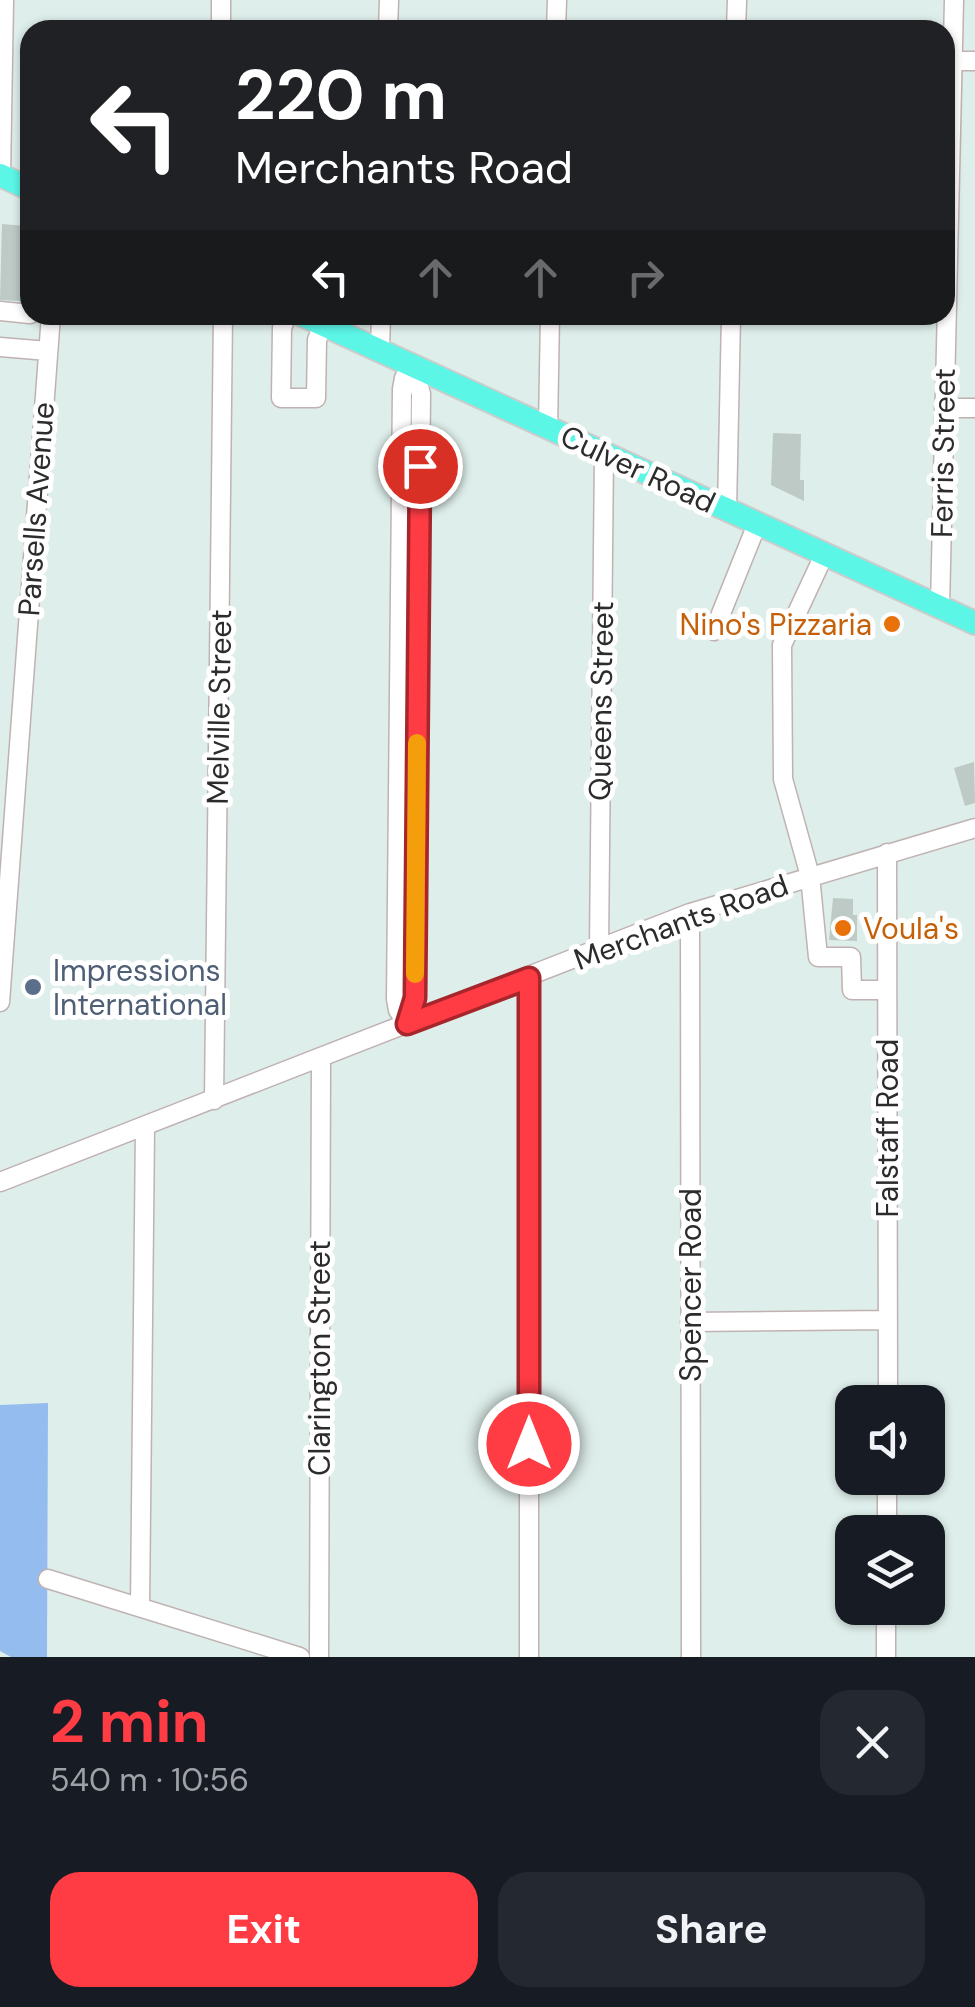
<!DOCTYPE html>
<meta charset="utf-8">
<style>
body{margin:0;font-family:"DM Sans",sans-serif;background:#242831;color:#f1f3f6;height:100vh;display:flex;flex-direction:column;font-size:38px;white-space:nowrap}
*{box-sizing:border-box;margin:0}
p{font-size:32px;color:#9ea1a6}
.icon{flex:none;width:55px;height:55px;fill:none;stroke:currentColor;stroke-width:2;stroke-linecap:round;stroke-linejoin:round}
.map{position:relative;height:1657px;overflow:hidden}
.drawer{display:flex;flex-direction:column;background:#171b24;flex:1}
.drawer>*{flex:none}
.hud{position:absolute;left:20px;top:20px;width:935px;height:305px;border-radius:30px;box-shadow:0 2px 8px #0004;background:#202124;color:#fff;overflow:hidden}
.tools{position:absolute;left:835px;top:1385px;display:grid;gap:20px}
.tools a{display:grid;place-items:center;width:110px;height:110px;border-radius:20px;background:#171b24;box-shadow:0 2px 8px #0004;font-size:50px}
.pin{position:absolute;display:grid;place-items:center;width:85px;height:85px;color:#fff;margin:-42px;border:5px solid #fff;border-radius:50%;box-shadow:0 2px 10px #0007}
.me{position:absolute;width:110px;margin:-55px;rotate:0deg;stroke-linejoin:round;filter:drop-shadow(0 0 8px #0008)}
.turn{display:flex;align-items:center;gap:35px;height:210px;padding:0 50px;font-size:45px}
.turn .icon{width:130px;height:130px;stroke-width:2.5}
.turn b{display:block;font-size:70px;line-height:85px}
.lanes{display:flex;align-items:center;height:95px;padding:0 50px;background:#0003;justify-content:center;gap:50px;direction:ltr}
.lanes .off{opacity:.35}
.round{display:grid;place-items:center;flex:none;width:105px;height:105px;border-radius:30px;background:#242831}
.head{display:flex;align-items:center;justify-content:space-between;height:170px;padding:0 50px}
h1{font-size:60px;font-weight:700;line-height:75px;color:#ff3b44}
.action{display:flex;gap:20px;margin-top:auto;padding:20px 50px}
.action a{flex:1;height:115px;border-radius:30px;background:#ff3b44;color:#fff;font-size:40px;font-weight:700;line-height:115px;text-align:center}
.action a+a{background:#242831;color:#f1f3f6}
.map>svg:first-child{display:block}
</style>
<div class="map">
<svg width="975" height="1657" viewBox="0 0 975 1657">
<rect width="100%" height="100%" fill="#deeeea"/>
<!-- pitch -->
<path fill="#95bcee" d="M48,1403L47,1657H11L0,1651V1405Z"/>
<!-- building -->
<path fill="#becac6" d="M2,224L26,226L24,255H30V281L21,280L20,301L0,300Z
M773,433L801,434L800,480H804V501L771,485Z
M974,762L975,803L965,806L954,768Z
M833,898L853,899V915H857V941L829,940Z"/>
<g fill="none" stroke-linecap="round" stroke-linejoin="round">
<defs>
<path id="minor" d="M221,30V0
M388,30L389,0
M556,30L557,0
M736,30L737,0
M953,61H975
M1,176L4,0
M0,311L30,314
M287,315L282,328L281,398H316L317,340L323,324
M0,347L48,351
M380,349L381,315
M944,408H975
M548,428L550,315
M727,510L731,315
M824,555L782,645L783,779L810,876L818,957H851L852,990H887
M940,607L954,0
M714,631L757,524
M887,853L888,1402
M690,913L691,1657
M599,948L604,453
M529,978V1657
M0,1002L51,315
M407,1024L398,1010L396,999L402,389L404,378L413,365
M407,1024L415,998L421,394L413,365
M214,1100L223,315
M0,1182L690,913L975,828
M690,1322L888,1320
M887,1532V1478
M48,1579L300,1657
M140,1607L145,1127
M319,1657L321,1059
M886,1657V1608"/>
<path id="major" d="M0,175L30,189
M302,315L975,623"/>
</defs>
<!-- minor casing -->
<use href="#minor" stroke="#c0b2b2" stroke-width="21"/>
<!-- major casing -->
<use href="#major" stroke="#ccc" stroke-width="26"/>
<!-- minor -->
<use href="#minor" stroke="#fff" stroke-width="18"/>
<!-- major -->
<use href="#major" stroke="#5cf6e7" stroke-width="22"/>
</g>
<g fill="none" stroke-linecap="round" stroke-linejoin="round">
<defs>
<path id="route" d="M420,466L415,998L407,1024L529,978V1444"/>
</defs>
<!-- route casing -->
<use href="#route" stroke="#a6262c" stroke-width="25"/>
<!-- route -->
<use href="#route" stroke="#ff3b44" stroke-width="18"/>
<!-- slow -->
<path stroke="#f59e0b" stroke-width="18" d="M415,974L417,743"/>
</g>
<!-- markers -->
<g fill="#e8710a" stroke="#fff" stroke-width="4">
<circle cx="892" cy="624" r="10"/>
<circle cx="843" cy="928" r="10"/>
</g>
<circle fill="#5c6f8a" stroke="#fff" stroke-width="4" cx="33" cy="987" r="10"/>
<g text-anchor="middle" dominant-baseline="central" stroke-width="10" stroke-linejoin="round" paint-order="stroke">
<!-- street labels -->
<g font-size="30" fill="#2c2c2c" stroke="#fff">
<text transform="translate(943 453) rotate(-89)">Ferris Street</text>
<text transform="translate(638 469) rotate(25)">Culver Road</text>
<text transform="translate(36 509) rotate(-86)">Parsells Avenue</text>
<text transform="translate(601 701) rotate(-89)">Queens Street</text>
<text transform="translate(219 707) rotate(-89)">Melville Street</text>
<text transform="translate(681 922) rotate(-20)">Merchants Road</text>
<text transform="translate(887 1128) rotate(-90)">Falstaff Road</text>
<text transform="translate(690 1285) rotate(-90)">Spencer Road</text>
<text transform="translate(319 1358) rotate(-90)">Clarington Street</text>
</g>
<!-- food labels -->
<g font-size="30" fill="#c56008" stroke="#fff" text-anchor="end">
<text x="872" y="624">Nino's Pizzaria</text>
<text x="863" y="928" text-anchor="start">Voula's</text>
</g>
<!-- service labels -->
<g font-size="30" fill="#4e5e75" stroke="#fff" text-anchor="start">
<text x="53" y="970">Impressions<tspan x="53" dy="34">International</tspan></text>
</g>
</g>
</svg>
<div class="tools">
<a><svg class="icon" aria-label="sound" viewBox="0 0 24 24"><path d="M4 9h4l5-4v14l-5-4H4zM17 9q2 3 0 6"/></svg></a>
<a><svg class="icon" aria-label="layers" viewBox="0 0 24 24"><path d="M12 4l9 5-9 5-9-5zM3 14l9 5 9-5"/></svg></a>
</div>
<div class="pin" style="left:420px;top:466px;background:#d93025"><svg class="icon" aria-label="arrive" viewBox="0 0 24 24"><path d="M6 21V4h12l-3 4 3 4H6"/></svg></div>
<svg class="me" style="left:529px;top:1444px" viewBox="-20 -20 40 40"><circle r="17" fill="#ff3b44" stroke="#fff" stroke-width="3"/><path d="M0-11L8 9 0 5-8 9z" fill="#fff"/></svg>
<div class="hud">
<div class="turn"><svg class="icon" aria-label="left" viewBox="0 0 24 24"><path d="M17 20v-9H6M10 6l-5 5 5 5"/></svg><div><b>220 m</b>Merchants Road</div></div>
<div class="lanes"><svg class="icon" aria-label="left" viewBox="0 0 24 24"><path d="M17 20v-9H6M10 6l-5 5 5 5"/></svg><svg class="icon off" aria-label="ahead" viewBox="0 0 24 24"><path d="M12 20V5M6 11l6-6 6 6"/></svg><svg class="icon off" aria-label="ahead" viewBox="0 0 24 24"><path d="M12 20V5M6 11l6-6 6 6"/></svg><svg class="icon off" aria-label="right" viewBox="0 0 24 24"><path d="M7 20v-9h11M14 6l5 5-5 5"/></svg></div>
</div>
</div>
<section class="drawer">
<div class="head"><div><h1>2 min</h1><p>540 m · 10:56</p></div><a class="round"><svg class="icon" aria-label="close" viewBox="0 0 24 24"><path d="M6 6l12 12M18 6L6 18"/></svg></a></div>
<div class="action"><a>Exit</a><a>Share</a></div>
</section>
